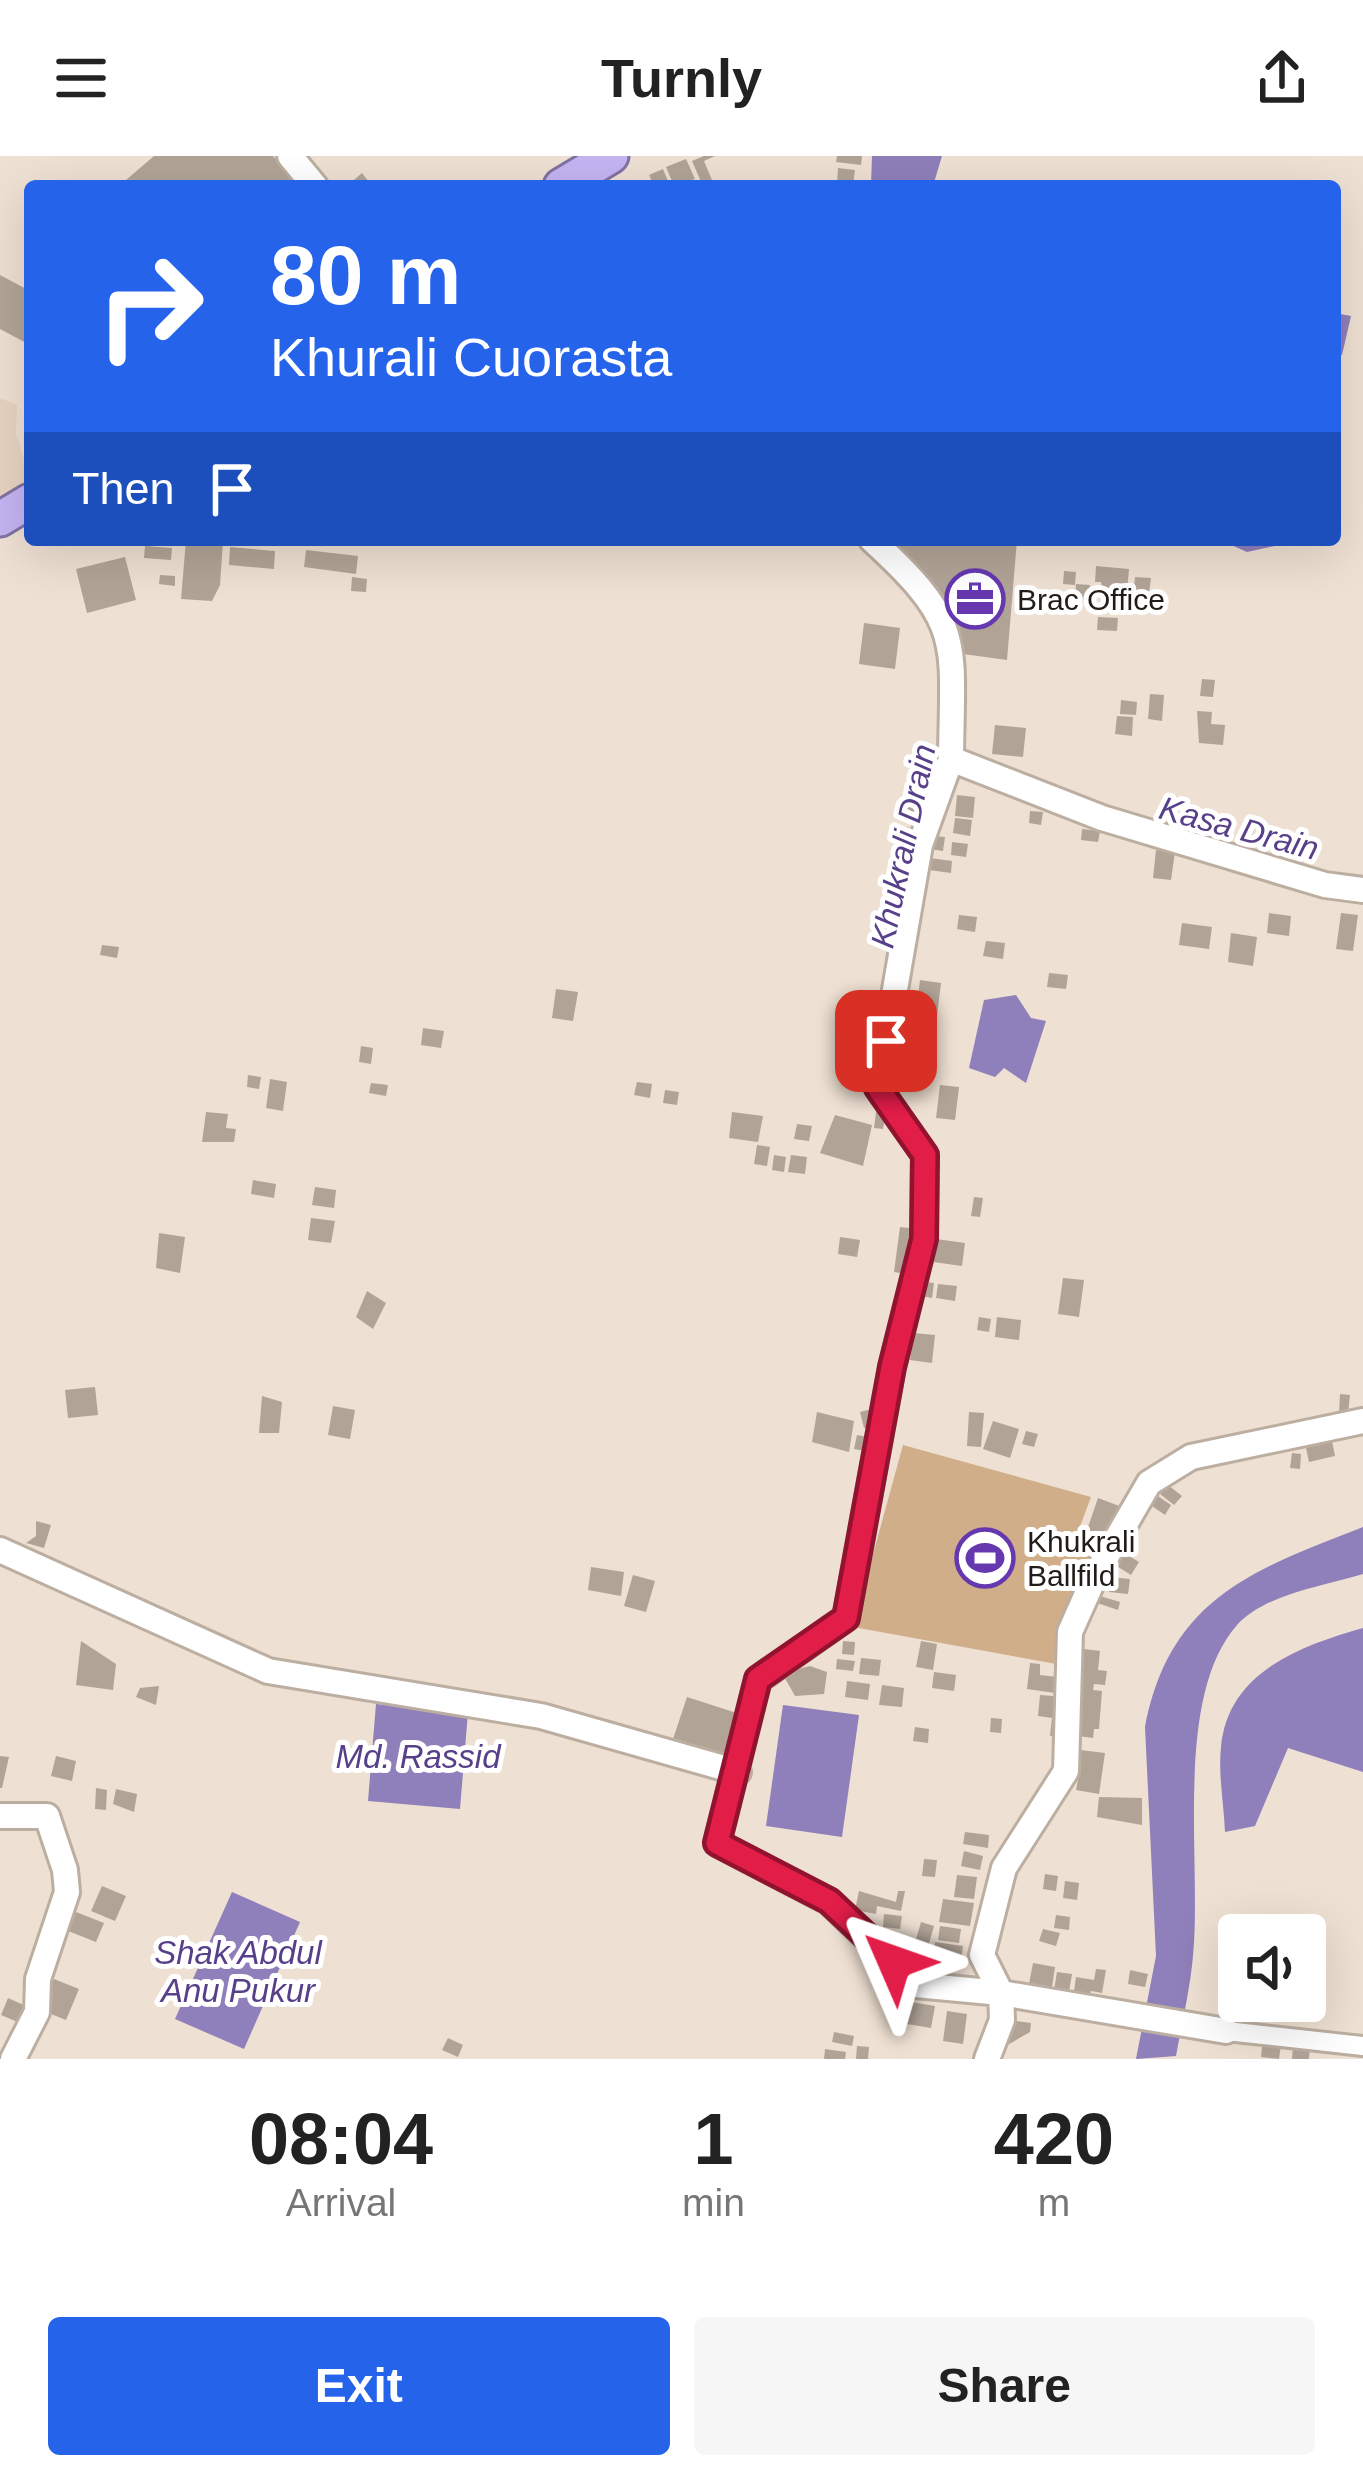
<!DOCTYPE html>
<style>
body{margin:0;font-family:Arial,sans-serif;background:#f6f6f6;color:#222;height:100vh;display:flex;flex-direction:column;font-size:45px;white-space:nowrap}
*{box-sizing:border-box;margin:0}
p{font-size:39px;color:#767676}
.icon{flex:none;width:66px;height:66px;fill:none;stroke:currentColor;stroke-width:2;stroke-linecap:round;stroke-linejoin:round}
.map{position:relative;height:1903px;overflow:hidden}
.panel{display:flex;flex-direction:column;background:#fff;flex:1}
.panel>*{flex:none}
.top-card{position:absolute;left:24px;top:24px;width:1317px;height:366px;border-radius:12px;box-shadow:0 12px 48px #0002;background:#2563eb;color:#fff;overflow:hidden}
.fabs{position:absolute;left:1218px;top:1758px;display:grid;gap:24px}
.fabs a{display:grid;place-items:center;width:108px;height:108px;border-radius:12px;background:#fff;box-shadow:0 12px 48px #0002;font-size:60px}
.pin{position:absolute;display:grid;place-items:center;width:102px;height:102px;color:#fff;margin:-51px;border-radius:24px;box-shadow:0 6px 18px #0006}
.me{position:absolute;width:132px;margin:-66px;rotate:313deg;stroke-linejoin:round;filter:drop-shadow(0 0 9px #0008)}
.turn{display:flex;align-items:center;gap:42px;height:252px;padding:0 48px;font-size:54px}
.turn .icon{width:156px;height:156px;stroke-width:2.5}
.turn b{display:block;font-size:84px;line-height:102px}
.then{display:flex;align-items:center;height:114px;padding:0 48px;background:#0003;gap:24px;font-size:45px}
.eta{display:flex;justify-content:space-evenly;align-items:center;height:204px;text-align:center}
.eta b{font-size:72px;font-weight:600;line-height:84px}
.cta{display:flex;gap:24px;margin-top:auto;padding:24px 48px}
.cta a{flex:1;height:138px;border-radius:12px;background:#2563eb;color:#fff;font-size:48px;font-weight:600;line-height:138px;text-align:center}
.cta a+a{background:#f6f6f6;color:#222}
header{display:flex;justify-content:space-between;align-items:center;height:156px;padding:0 48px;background:#fff;font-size:54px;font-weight:600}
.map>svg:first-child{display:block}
</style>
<header><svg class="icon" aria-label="menu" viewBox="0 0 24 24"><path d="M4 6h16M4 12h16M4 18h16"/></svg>Turnly<svg class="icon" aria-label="share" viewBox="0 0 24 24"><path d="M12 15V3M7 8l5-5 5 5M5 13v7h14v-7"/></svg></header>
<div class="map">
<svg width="1363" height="1903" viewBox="0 0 1363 1903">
<rect width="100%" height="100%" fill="#eee0d2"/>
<!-- built -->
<path fill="#e7d3c1" d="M0,242L17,249L16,278L30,322V331L0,348Z"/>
<!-- green -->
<path fill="#d1ae8a" d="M903,1289L1091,1341L1079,1373L1105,1388L1062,1509L853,1471Z"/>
<!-- water -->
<path fill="#8f7fba" d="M872,0H942L933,30H871Z
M1335,157L1351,160L1342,199H1335Z
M1220,384H1283L1284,388L1247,396Z
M1016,839L1031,862L1046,865L1026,927L1004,912L995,921L969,912L984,844Z
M1363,1371V1418C1324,1430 1265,1438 1237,1469C1173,1542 1202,1706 1193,1800C1190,1833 1182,1867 1176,1900L1136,1903L1156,1800L1145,1571C1170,1442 1253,1414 1363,1371Z
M1363,1472V1616L1288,1592L1255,1670L1225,1676C1224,1649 1218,1618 1221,1591C1228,1516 1300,1490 1363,1472Z
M376,1548L468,1556L460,1653L368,1645Z
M783,1549L859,1559L842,1681L766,1670Z
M232,1736L300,1766L244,1893L175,1863Z"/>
<!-- building -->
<path fill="#b1a497" d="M154,0H273L298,30H119Z
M704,0H715L704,5L712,24L702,28L692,5Z
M837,0H862L861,9L836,6Z
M686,3L695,23L674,30L666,11Z
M838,12L855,14L853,29L837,28Z
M663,13L670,30H654L649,19Z
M362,17L372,30H347Z
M0,119L30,135V189L0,173Z
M186,384L223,385L220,429L212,445L181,443Z
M905,384H1017L1007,504L956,497L933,434L898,388Z
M145,390L172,392L171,404L144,402Z
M230,391L275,395L274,413L229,409Z
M306,394L358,400L356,418L304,411Z
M125,401L136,444L87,457L76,413Z
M1096,410L1129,413L1125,458L1106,456L1101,426H1095Z
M1064,415L1076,416L1075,429L1063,428Z
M160,419L175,420V430L159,428Z
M352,421L367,423L366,436L351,435Z
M1135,421L1151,422L1147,454L1132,453Z
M1076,428L1090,429L1088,444L1075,443Z
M1098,461L1118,462L1117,475L1097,474Z
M864,467L900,472L895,513L859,508Z
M1202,523L1215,524L1213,541L1200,540Z
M1150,538L1164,539L1162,565L1148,563Z
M1121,544L1137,546L1136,559L1120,558Z
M1197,555L1212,556L1211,568L1225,569L1223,589L1199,587Z
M1117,560L1133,561L1132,580L1115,578Z
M995,569L1026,572L1023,601L992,598Z
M907,633L924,635L919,666L903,664Z
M957,639L975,641L973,662L955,660Z
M1030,655L1043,656L1041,669L1029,667Z
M955,662L972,664L970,680L953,677Z
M898,670L909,671L907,689L896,687Z
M1082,673L1100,675L1098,686L1081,684Z
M1261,676L1282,678L1281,694L1259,692Z
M931,680L945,681L943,695L929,693Z
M952,686L968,688L966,701L951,699Z
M895,690L906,692L903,715L892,713Z
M1156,694L1175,696L1171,724L1153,722Z
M930,702L952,705L951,717L929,714Z
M891,718L906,720L904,736L889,734Z
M1269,757L1291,760L1289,780L1267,777Z
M1341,757L1358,759L1353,795L1336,793Z
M959,759L977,761L975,776L957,773Z
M1182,767L1212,771L1209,793L1179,789Z
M1231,777L1257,781L1253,810L1228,806Z
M986,785L1005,787L1003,803L983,800Z
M102,789L119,791L117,802L100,799Z
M1049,817L1068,819L1066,833L1047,831Z
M920,824L941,827L937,860L916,857Z
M556,833L578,836L573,865L552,862Z
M423,872L444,875L441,892L421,889Z
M361,890L373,892L371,908L359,906Z
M248,919L261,921L259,933L247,931Z
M270,923L287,926L283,955L266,952Z
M637,926L652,928L650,942L634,939Z
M371,927L388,929L386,940L369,937Z
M940,929L959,931L955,964L936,962Z
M665,934L679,936L677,949L663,947Z
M206,956L228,958L226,972L236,973L234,986H202Z
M732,956L763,960L758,986L729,982Z
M876,956L886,957L883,973L874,972Z
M835,959L872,969L863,1010L820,997Z
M797,968L812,970L809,985L794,983Z
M757,989L770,991L767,1010L754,1008Z
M774,999L786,1001L784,1016L772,1014Z
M791,999L807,1001L805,1018L788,1016Z
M253,1024L276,1028L274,1042L251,1038Z
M315,1031L336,1034L334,1052L312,1049Z
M974,1041L983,1042L980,1061L971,1060Z
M311,1062L335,1065L331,1087L308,1084Z
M900,1071L917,1073L911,1119L894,1116Z
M159,1077L185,1081L180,1117L156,1112Z
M840,1081L860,1084L857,1101L838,1098Z
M929,1082L965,1087L962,1110L926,1105Z
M1063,1122L1084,1124L1079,1161L1058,1158Z
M917,1125L934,1127L932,1142L915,1139Z
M938,1128L957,1130L955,1145L936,1142Z
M367,1135L386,1147L373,1173L356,1161Z
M979,1161L991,1163L989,1176L977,1174Z
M997,1161L1021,1164L1019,1184L995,1181Z
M914,1177L935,1179L932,1207L910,1204Z
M95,1231L98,1259L68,1262L65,1234Z
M1340,1238L1350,1239L1348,1257H1339Z
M262,1240L282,1246L279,1277H259Z
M333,1250L355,1254L350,1283L328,1279Z
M872,1253L876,1269L865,1295L854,1293L857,1279L868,1281L870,1271L864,1272L860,1256Z
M817,1256L854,1265L849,1296L812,1286Z
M969,1256L984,1257L981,1291L967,1290Z
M993,1265L1019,1273L1010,1302L983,1293Z
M1026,1275L1038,1278L1034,1291L1022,1288Z
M1332,1285L1335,1300L1309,1306L1306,1292Z
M1292,1297L1301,1298L1300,1313L1290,1312Z
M1168,1329L1182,1340L1174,1349L1160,1338Z
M1155,1338L1171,1349L1165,1359L1149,1348Z
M1098,1342L1122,1351L1110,1382L1087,1374Z
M36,1365L51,1369L44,1392L26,1387L36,1380Z
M1123,1396L1139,1406L1131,1419L1115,1409Z
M591,1411L624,1416L621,1440L588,1434Z
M633,1419L655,1425L646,1456L624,1450Z
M1111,1421L1130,1423L1128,1438L1109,1436Z
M1093,1438L1120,1446L1118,1454L1091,1445Z
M81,1485L116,1508L113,1534L76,1529Z
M843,1485L855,1486L854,1499L842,1498Z
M921,1485L937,1488L933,1514L916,1511Z
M1084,1493L1100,1495L1098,1514L1107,1515L1105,1529L1094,1528L1093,1534L1102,1535L1099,1573H1094L1093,1582L1071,1579L1079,1572L1082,1533L1075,1532Z
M861,1502L881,1504L879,1520L859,1518Z
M837,1503L855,1505L853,1515L836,1513Z
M1030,1507L1040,1508V1519L1057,1521L1055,1537L1027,1533Z
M810,1510L827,1516L824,1538L795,1540L782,1517Z
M934,1516L956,1519L954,1535L932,1532Z
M847,1525L870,1528L868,1544L845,1541Z
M882,1529L904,1532L902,1551L879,1549Z
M159,1530L156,1549L136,1541L140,1532Z
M1040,1539L1066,1541L1061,1581L1050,1580L1052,1562L1038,1560Z
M687,1541L746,1560L736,1612L670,1592Z
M991,1562L1002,1563L1001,1577L990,1576Z
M915,1571L929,1573L928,1587L913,1585Z
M1072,1593L1105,1597L1099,1638L1076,1634L1079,1619L1069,1618Z
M0,1600L9,1601L2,1632H0Z
M56,1600L76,1605L72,1625L51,1620Z
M96,1632L107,1634L106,1654L95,1653Z
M116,1633L137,1638L134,1656L113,1648Z
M1099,1641L1142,1642V1669L1097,1661Z
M965,1676L989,1679L988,1692L963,1688Z
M964,1695L983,1700L980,1714L961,1710Z
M924,1703L937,1704L935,1721L922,1720Z
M1045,1718L1058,1720L1056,1735L1043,1733Z
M957,1719L977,1721L974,1743L954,1741Z
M1065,1725L1079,1727L1077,1744L1063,1742Z
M102,1730L126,1740L115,1765L91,1755Z
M859,1735L896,1746L898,1735H905L901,1755L877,1750L876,1758L855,1754Z
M943,1743L974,1747L970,1770L939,1766Z
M71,1754L104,1767L96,1786L63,1773Z
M884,1758L902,1760L900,1773L883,1771Z
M1056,1759L1070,1761L1069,1774L1054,1772Z
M921,1766L934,1770L928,1791L915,1787Z
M940,1770L961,1773L959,1787L938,1784Z
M1043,1773L1060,1777L1056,1790L1039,1785Z
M935,1786L963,1790L960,1809L932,1806Z
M1033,1807L1055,1811L1052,1831L1029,1828Z
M1096,1813L1106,1814L1102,1837L1091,1835L1089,1846L1073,1843L1076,1821L1094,1824Z
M1130,1814L1148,1818L1145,1831L1128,1828Z
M1057,1816L1072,1818L1069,1836L1054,1834Z
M54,1823L79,1833L66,1864L41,1854Z
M8,1842L26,1850L20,1867L1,1859Z
M911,1846L935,1850L931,1872L907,1868Z
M947,1855L967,1858L963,1888L943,1885Z
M1016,1865L1031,1867L1030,1876L990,1899Z
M834,1876L854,1880L852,1890L832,1886Z
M1263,1881L1282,1882L1279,1903L1261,1901Z
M448,1882L463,1889L458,1901L442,1894Z
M857,1890L869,1891L868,1903H856Z
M1293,1890L1310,1891L1309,1903H1292Z
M825,1893L846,1896L845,1903H824Z"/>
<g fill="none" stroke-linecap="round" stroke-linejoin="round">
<defs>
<path id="minor" d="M1226,1875L1363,1890"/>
<path id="tertiary" d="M290,0L315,30
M872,384C965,469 952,484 951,603L1102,662L1325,729L1363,734
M951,603L920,689L878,932L925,999L924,1083L892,1211L846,1462L758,1524L717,1687L828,1745L916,1829L1001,1837L1002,1864L987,1903
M0,1394L268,1515L541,1560L738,1616
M0,1660H47L65,1714L67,1736L38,1823L37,1856L13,1903
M1226,1875L1001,1837L982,1799L1004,1712L1066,1615L1070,1476L1095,1420L1149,1327L1191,1301L1363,1265"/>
<path id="trunk" d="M561,30L611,0
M0,363L30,345"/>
</defs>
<!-- minor casing -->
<use href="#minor" stroke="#bcafa1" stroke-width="24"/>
<!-- tertiary casing -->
<use href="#tertiary" stroke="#bcafa1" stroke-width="30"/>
<!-- trunk casing -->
<use href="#trunk" stroke="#8172a3" stroke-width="39"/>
<!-- minor -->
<use href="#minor" stroke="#fff" stroke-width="18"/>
<!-- tertiary -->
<use href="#tertiary" stroke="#fff" stroke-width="24"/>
<!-- trunk -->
<use href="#trunk" stroke="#c4b4f2" stroke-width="33"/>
</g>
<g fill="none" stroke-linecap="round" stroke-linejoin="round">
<defs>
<path id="route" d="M886,885L878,932L925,999L924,1083L892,1211L846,1462L758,1523L717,1687L829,1745L894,1806"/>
</defs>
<!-- route casing -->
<use href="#route" stroke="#92132f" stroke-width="30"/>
<!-- route -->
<use href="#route" stroke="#e11d48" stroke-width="21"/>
</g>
<!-- icons -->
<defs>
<symbol id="office-ring" viewBox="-11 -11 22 22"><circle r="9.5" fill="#fff" stroke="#6538b0" stroke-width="1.5"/><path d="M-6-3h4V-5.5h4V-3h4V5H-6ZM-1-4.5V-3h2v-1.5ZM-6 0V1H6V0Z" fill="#6538b0"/></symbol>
<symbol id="stadium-ring" viewBox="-11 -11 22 22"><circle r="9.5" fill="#fff" stroke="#6538b0" stroke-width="1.5"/><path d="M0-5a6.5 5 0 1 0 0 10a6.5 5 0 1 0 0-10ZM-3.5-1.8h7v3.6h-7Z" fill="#6538b0"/></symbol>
</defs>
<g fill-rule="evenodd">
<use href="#office-ring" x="942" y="410" width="66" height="66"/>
<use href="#stadium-ring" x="952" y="1369" width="66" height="66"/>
</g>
<g text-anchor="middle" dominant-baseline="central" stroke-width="10" stroke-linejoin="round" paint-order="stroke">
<!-- poi labels -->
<g font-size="30" fill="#211c17" stroke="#fff" text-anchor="start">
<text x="1017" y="443">Brac Office</text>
<text x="1027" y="1385">Khukrali<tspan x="1027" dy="34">Ballfild</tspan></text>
</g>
<!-- water labels -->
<g font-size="33" font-style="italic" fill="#573f89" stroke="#fff">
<text transform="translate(1239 672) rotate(15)">Kasa Drain</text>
<text transform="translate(903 690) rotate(-78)">Khukrali Drain</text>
<text x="418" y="1600">Md. Rassid</text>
<text x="238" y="1796">Shak Abdul<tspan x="238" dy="38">Anu Pukur</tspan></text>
</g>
</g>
</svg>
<div class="fabs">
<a><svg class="icon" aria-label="sound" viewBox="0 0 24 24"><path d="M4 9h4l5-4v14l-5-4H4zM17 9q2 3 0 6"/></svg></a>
</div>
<div class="pin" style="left:886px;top:885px;background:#d93025"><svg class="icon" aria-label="arrive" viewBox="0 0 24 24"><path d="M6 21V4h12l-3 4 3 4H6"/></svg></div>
<svg class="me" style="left:894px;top:1806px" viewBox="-20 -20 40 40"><path d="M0-17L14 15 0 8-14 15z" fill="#e11d48" stroke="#fff" stroke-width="4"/></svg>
<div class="top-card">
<div class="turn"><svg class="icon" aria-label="right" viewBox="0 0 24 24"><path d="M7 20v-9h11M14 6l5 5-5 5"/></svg><div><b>80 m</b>Khurali Cuorasta</div></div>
<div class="then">Then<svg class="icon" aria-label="arrive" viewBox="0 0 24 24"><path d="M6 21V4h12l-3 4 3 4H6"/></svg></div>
</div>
</div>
<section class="panel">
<div class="eta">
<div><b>08:04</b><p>Arrival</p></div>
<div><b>1</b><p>min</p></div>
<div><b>420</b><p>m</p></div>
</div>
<div class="cta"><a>Exit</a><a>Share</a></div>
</section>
